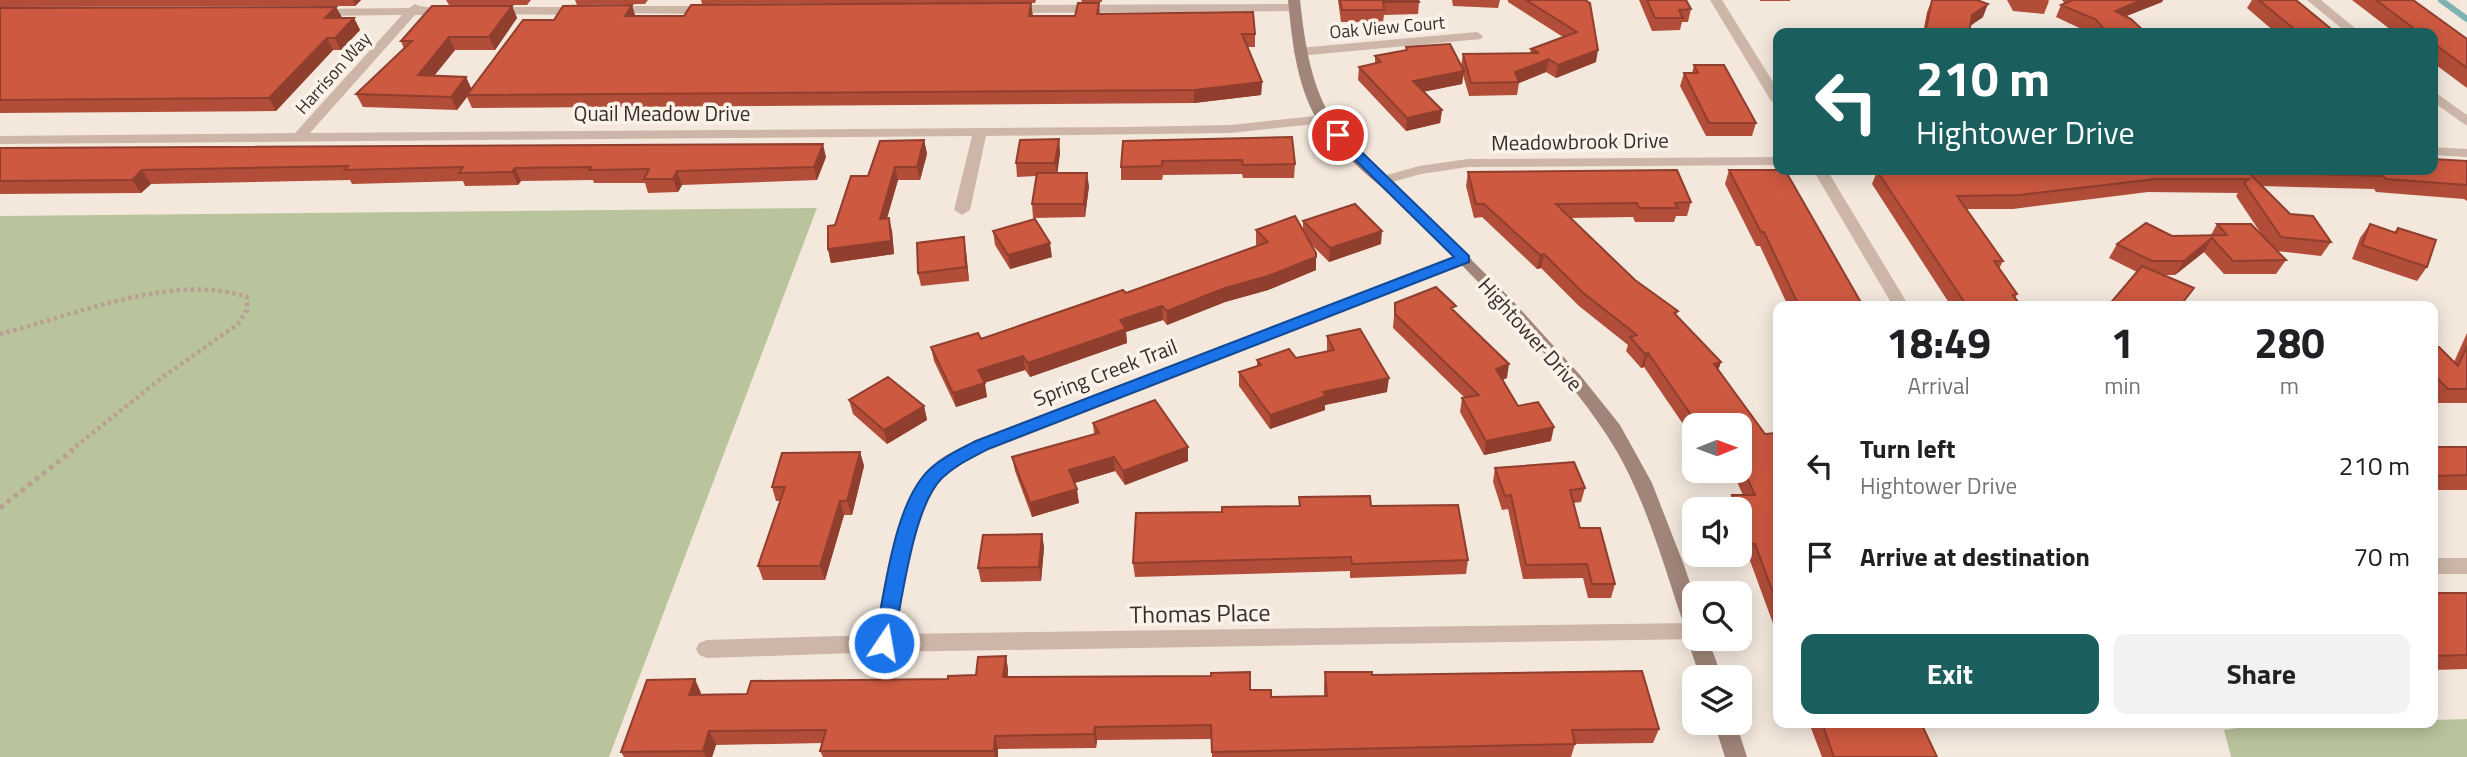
<!DOCTYPE html>
<style>
body{margin:0;font-family:"Titillium Web",sans-serif;background:#f2f2f2;color:#202124;height:100vh;display:flex;flex-direction:column;font-size:26px;white-space:nowrap}
*{box-sizing:border-box;margin:0}
p{font-size:23px;color:#757577}
.icon{flex:none;width:38px;height:38px;fill:none;stroke:currentColor;stroke-width:2;stroke-linecap:round;stroke-linejoin:round}
.map{position:relative;flex:1;overflow:hidden}
.panel{position:absolute;left:1773px;top:301px;width:665px;height:427px;display:flex;flex-direction:column;background:#fff;border-radius:14px;box-shadow:0 4px 18px #0003}
.panel>*{flex:none}
.hud{position:absolute;left:1773px;top:28px;width:665px;height:147px;border-radius:14px;box-shadow:0 4px 18px #0003;background:#1b5e5e;color:#fff;overflow:hidden}
.needle{width:46px;rotate:89deg}
.buttons{position:absolute;left:1682px;top:413px;display:grid;gap:14px}
.buttons a{display:grid;place-items:center;width:70px;height:70px;border-radius:14px;background:#fff;box-shadow:0 4px 18px #0003;font-size:35px}
.pin{position:absolute;display:grid;place-items:center;width:60px;height:60px;color:#fff;margin:-30px;border:4px solid #fff;border-radius:50%;box-shadow:0 2px 7px #0007}
.me{position:absolute;width:77px;margin:-38px;rotate:12deg;stroke-linejoin:round;filter:drop-shadow(0 0 5px #0008)}
.turn{display:flex;align-items:center;gap:24px;height:147px;padding:0 28px;font-size:32px}
.turn .icon{width:91px;height:91px;stroke-width:2.5}
.turn b{display:block;font-size:49px;line-height:60px}
.eta{display:flex;justify-content:space-evenly;align-items:center;height:119px;text-align:center}
.eta b{font-size:42px;font-weight:700;line-height:49px}
.button{display:flex;gap:14px;margin-top:auto;padding:14px 28px}
.button a{flex:1;height:80px;border-radius:14px;background:#1b5e5e;color:#fff;font-size:28px;font-weight:700;line-height:80px;text-align:center}
.button a+a{background:#f2f2f2;color:#202124}
ul{padding:0;list-style:none}
li{display:flex;align-items:center;gap:21px;height:91px;padding:0 28px}
li div{flex:1}
li b{display:block;font-size:26px}
li em{font-style:normal}
.map>svg:first-child{display:block}
</style>
<div class="map">
<svg width="2467" height="757" viewBox="0 0 2467 757">
<rect width="100%" height="100%" fill="#f4e8dd"/>
<!-- green -->
<path fill="#bac49c" d="M817,208L609,757H0V216Z
M2467,719V757H2231L2224,730L2274,723H2432L2433,720Z"/>
<g fill="none" stroke-linecap="round" stroke-linejoin="round">
<!-- stream -->
<path stroke="#7ab3b1" stroke-width="6" d="M2441,0L2467,19"/>
<!-- path-far1 -->
<path stroke="#b9a092" stroke-width="4.5" stroke-dasharray="3.5 3.5" stroke-linecap="butt" d="M0,334C73,316 174,272 247,297V310L238,324L163,377L70,451"/>
<!-- path -->
<path stroke="#b9a092" stroke-width="5" stroke-dasharray="4.5 4.5" stroke-linecap="butt" d="M0,508L73,450"/>
<!-- minor -->
<path fill="#cdb6a8" fill-rule="evenodd" d="M1710,0H1722L1778,90V105L1771,101Z
M2307,0H2321L2361,33H2347Z
M415,4C428,11 446,3 457,11L451,15H415L310,133L1127,127L1231,125L1324,115L1331,119L1324,123L1231,133L986,136L970,210L962,215L954,210L972,136L0,144V136L295,133L402,15L315,16L309,12L311,9L409,8Z
M1295,4L1299,5V11L1008,13L1002,9L1008,5Z
M612,6H710L716,10L710,14L608,13L606,10Z
M493,7H584L590,11L584,15L489,14L487,11Z
M1477,32L1483,36L1481,39L1299,56L1293,52L1299,48Z
M2432,90L2467,115V126L2432,101Z
M1813,170H1827L1909,306H1893Z
M1464,254L1472,259L1470,262L989,450C973,458 954,465 942,478C910,513 905,589 896,634L1694,623V639H1700L884,652L707,658L699,655L696,649L699,643L707,640L875,635C885,584 893,506 930,468C942,455 960,448 975,440Z
M2432,558H2467V574H2432Z"/>
<!-- tertiary -->
<path fill="#cdb6a8" fill-rule="evenodd" d="M2432,147L2467,149V157L2432,155Z
M1778,157V165L1468,167L1421,174L1385,184L1378,180L1380,177L1419,166L1468,159Z"/>
<!-- secondary -->
<path fill="#a18579" fill-rule="evenodd" d="M1288,0H1300C1305,45 1311,89 1337,127L1512,300L1580,375L1620,425L1652,483L1685,568L1694,595V639H1708L1722,677H1700L1687,639L1691,633L1684,625C1662,561 1644,491 1606,434C1555,357 1474,277 1409,212C1377,181 1339,156 1316,118C1296,82 1292,40 1288,0Z
M1714,723H1736L1747,757H1725Z"/>
</g>
<!-- wall -->
<path fill="#b14d38" d="M0,0H361L355,6L0,7Z
M446,0H531L527,5H449Z
M575,0H648L645,4L577,5Z
M701,0H1036L1035,3L702,4Z
M1081,0H1102V2H1082Z
M1338,0H1418L1419,2L1418,14L1384,15L1383,22H1341Z
M1452,0H1500L1498,8L1453,6Z
M1508,0H1585L1596,62L1556,78L1546,72L1519,83L1517,95L1469,96L1463,75L1462,84L1423,92L1442,110L1440,123L1406,131L1358,80L1359,67L1375,64V56L1406,50V47L1461,66L1463,54L1530,53L1531,49L1563,37L1508,2Z
M1639,0H1686L1691,9L1688,22H1682L1680,30L1652,31Z
M1760,0H1790V1H1760Z
M1932,0L1983,17L1970,26L1969,33H1923L1927,12Z
M2007,0H2048L2049,1L2044,14L2013,11Z
M2062,0H2163L2162,2L2126,16L2146,33H2090L2056,17L2061,5L2065,4Z
M2252,0H2296L2336,33H2276L2247,8Z
M2352,0H2413L2467,39V88L2432,62V33H2395Z
M1099,3L1100,14L1255,34V47H1247L1262,82L1261,95L1194,103L472,108L467,97L457,110L363,107L356,94L404,49L401,41L512,6L517,18L495,50H455L434,76L466,77L471,89L636,16H1075Z
M336,7L342,18H354L360,30L341,50H333L276,111L0,113V8Z
M1694,65L1756,123L1752,136H1706L1680,86L1684,73H1692Z
M1059,139L1060,153L1057,173L1089,186L1085,217L1033,218L1032,204L1036,176L1017,177L1016,163Z
M924,140L927,154L920,180H898L887,218L892,231L894,254L831,263L828,249L835,225L868,176Z
M1123,141L1295,164L1294,178H1243L1242,174L1163,175L1162,180H1121V167Z
M0,148L826,157L817,180L682,185L678,192L648,193L645,183H594L593,180L521,181L518,185L465,186L463,181L352,184L350,180L151,184L141,193L0,194Z
M2467,161V201L2464,199L2376,192L2374,189L2262,186L2290,214L2331,242L2321,256L2277,251L2286,260L2276,274H2224L2204,252L2175,275H2163L2186,302L2137,272L2109,258L2117,244L2172,236L2211,235L2217,224L2262,235L2236,196L2238,193L2148,192L2013,209H1966L2003,261L1999,269L2017,294L2015,298L2021,306H1951L1872,184L1877,171Z
M1729,170L1863,306H1788L1760,246H1756L1725,184Z
M1468,172L1691,202L1687,216H1676L1674,222H1635L1633,217L1570,218L1635,280L1678,311L1676,315L1721,362L1718,370L1765,434L1778,437V637L1749,558H1746L1740,542V509H1727L1732,495H1743L1732,471H1740V425H1694V440L1644,367L1641,368L1626,351L1628,345L1579,306L1541,268L1537,269L1482,217L1474,218L1466,186Z
M1303,221L1381,244L1329,262L1309,242L1316,270L1268,290L1225,302L1167,325L1163,320L1126,332L1127,343L1030,377L1025,370L984,383L987,397L956,407L934,361L931,347L981,339L1126,293L1257,246L1256,244V230L1303,231Z
M2370,224L2394,232L2398,228L2427,267L2417,281L2352,259L2360,238Z
M993,231L1052,257L1010,269L995,245Z
M966,251L969,281L921,286L918,273Z
M1395,303L1455,312L1507,378L1502,380L1518,406L1551,441L1484,455L1460,412L1462,398H1465L1393,328Z
M2467,333V403H2436L2432,400V347L2454,362Z
M1327,336L1387,392L1325,405V410L1270,429L1239,386V372L1257,367V360L1296,358L1327,351Z
M849,400L924,406L927,420L887,444L853,414Z
M1093,423L1188,447V461L1125,485L1115,471L1075,483L1079,503L1032,517L1015,471L1012,457L1094,434Z
M2432,447H2467V490H2432Z
M860,452L864,466L852,515H844L825,580H763L758,566L780,501H776L772,487Z
M1495,468L1585,488L1581,502L1573,503L1580,528L1615,584L1611,598H1588L1583,578L1523,579L1508,509L1502,510L1493,482Z
M1299,497L1371,506L1468,560L1466,574L1350,578V571L1135,577L1133,563L1222,512L1299,506Z
M1042,534L1044,548L1041,581L981,582L978,568Z
M2432,593H2467V669L2432,670Z
M1006,656L1008,670V677L1250,690L1271,697L1324,696V686L1325,672L1372,675L1659,729L1653,743L1575,744L1571,757H1212V739L1097,740L1096,748L998,749V757H823L820,751L822,743L716,745L712,757H624L621,752L701,693L700,695L747,694L948,679L976,675Z
M1809,723H1921L1937,757H1822Z"/>
<!-- shaded-wall -->
<path fill="#903e2e" d="M353,0H361L355,6Z
M2142,0H2163L2162,2L2109,23L2115,11Z
M1031,3L1033,16H1029Z
M1988,4L1983,17L1967,28L1972,15Z
M632,5L636,18L625,16Z
M512,6L517,18L495,50L489,37Z
M336,7L343,19L325,18Z
M354,18L360,30L341,50L335,38Z
M449,37L455,50L424,88L418,75Z
M327,38L333,50L276,111L269,98Z
M1598,50L1596,62L1556,78L1558,65Z
M1549,59L1546,72L1519,83L1515,72Z
M1464,71L1462,84L1411,94L1413,81Z
M466,77L472,90L467,95V97L457,110L451,97Z
M1262,82L1261,95L1194,103V90Z
M1442,110L1440,123L1406,131L1407,118Z
M1059,139L1060,153L1057,176L1055,163Z
M924,140L927,154L920,180L917,167Z
M823,144L826,157L817,180L814,167Z
M895,167L898,180L883,232L880,219Z
M515,168L521,181L518,185L512,172Z
M142,170L151,184L141,193L132,180Z
M677,171L682,185L678,192L673,179Z
M1087,173L1089,186L1085,217L1084,204Z
M889,218L892,231L894,254L831,263L828,249Z
M1382,231L1381,244L1329,262L1330,248Z
M964,237L966,251L969,281L966,267Z
M2212,238L2204,252L2175,275L2184,261Z
M1050,243L1052,257L1010,269L1008,255Z
M1544,254L1541,268L1537,269L1540,255Z
M1316,257V270L1268,290L1225,302L1167,325V311L1225,288Z
M1162,306L1163,320L1126,332L1127,343L1030,377L1028,363L1120,320Z
M1648,353L1644,367L1641,368L1645,354Z
M1023,356L1025,370L980,384L978,370Z
M1721,362L1716,376L1714,364Z
M1509,364L1507,378L1493,383L1496,369Z
M1389,378L1387,392L1325,405V410L1270,429V415L1323,392Z
M985,383L987,397L956,407L953,393Z
M924,406L927,420L887,444L884,430Z
M1554,427L1551,441L1484,455L1486,441Z
M1188,447V461L1125,485L1123,471Z
M860,452L864,466L852,515L847,501Z
M1114,457L1115,471L1071,484L1069,470Z
M1077,489L1079,503L1032,517L1030,503Z
M840,501L844,515L825,580L820,566Z
M1042,534L1044,548L1041,581L1039,567Z
M1006,656L1008,670L1006,691L1003,677Z
M695,679L701,693L696,709L689,695Z
M1095,727L1097,740L1096,748L1094,734Z
M709,731L716,745L712,757H706L703,751Z
M995,736L998,749V757H995L994,751Z"/>
<!-- building -->
<path fill="#ce5941" stroke="#903e2e" stroke-width="2" d="M1340,0H1418L1419,2H1383L1384,10H1342Z
M1526,0H1585L1590,3L1598,50L1558,65L1549,59L1515,72L1519,82L1471,83L1463,54L1539,53L1531,49L1577,32Z
M1647,0H1686L1691,9L1679,10L1683,18H1655Z
M1932,0H1977L1988,4L1972,15L1969,33H1925Z
M2073,0H2142L2115,11L2131,19L2146,33H2108L2095,19L2061,5Z
M2259,0H2296L2336,33H2299Z
M2376,0H2413L2467,39V68L2432,42V33H2420Z
M1031,3L1029,16H1075L1078,3H1099L1097,14L1253,12L1255,34H1242L1262,82L1194,90L467,95L523,20H554L563,6L632,5L625,16H684L691,5Z
M432,6H512L489,37H449L418,75L466,77L451,97L356,94L412,41H401Z
M336,7L325,18H354L335,38H327L269,98L0,100V8Z
M1450,44L1464,71L1413,81L1442,110L1407,118L1359,67L1381,62L1375,56L1407,50L1406,47Z
M1694,65H1724L1756,123H1709L1684,73H1698Z
M1292,137L1295,164L1243,165L1242,160L1162,161V166L1121,167L1123,141Z
M1059,139L1055,163H1016L1020,140Z
M924,140L917,167H895L880,219L889,218L891,241L828,249V226L835,225L851,176H868L880,141Z
M823,144L814,167L677,171L673,179H644L649,169L589,170L591,167L515,168L512,172L459,173L463,167L345,170L348,166L142,170L132,180L0,181V148Z
M2432,159L2467,161V185L2386,179L2383,176L2248,172L2290,214L2313,216L2331,242L2281,237L2244,183L2249,179H2156L2019,195L1957,196L2003,261H1994L2017,294L2013,295L2021,306H1967L1877,171L1911,170H2432Z
M1677,170L1691,202L1675,203L1678,208H1639L1637,203L1556,204L1635,280L1678,311L1674,313L1721,362L1714,364L1765,434L1776,433L1778,437V606L1755,544H1751L1740,514V509H1738L1732,495H1755L1740,462V425H1698L1648,353L1645,354L1630,337L1637,335L1582,292L1544,254L1540,255L1484,204H1476L1468,172Z
M1729,170H1785L1863,306H1799L1764,232H1761Z
M1037,173H1087L1084,204H1032Z
M1355,204L1382,231L1330,248L1303,221Z
M1295,216L1316,253V257L1268,276L1225,288L1167,311L1162,306L1120,320L1126,329L1028,363L1023,356L978,370L985,383L953,393L931,347L978,333L981,339L1123,290L1126,293L1268,242L1256,230Z
M1035,219L1050,243L1008,255L993,231Z
M2146,223L2172,236L2227,235L2217,224H2251L2286,260L2233,261L2212,238L2184,261H2152L2117,244Z
M2370,224L2396,233L2398,228L2436,240L2427,267L2362,245Z
M964,237L966,267L918,273L917,243Z
M2142,266L2194,288L2180,306H2108Z
M1436,287L1456,306L1451,308L1509,364L1496,369L1518,406L1538,402L1554,427L1486,441L1462,398L1479,395L1395,314V303Z
M1360,329L1389,378L1323,392L1326,396L1270,415L1239,372L1261,365L1257,360L1289,349L1296,358L1334,350L1327,336Z
M2467,346V389H2448L2436,377H2432V347H2439L2458,366Z
M888,377L924,406L884,430L849,400Z
M1155,400L1188,447L1123,471L1114,457L1069,470L1077,489L1030,503L1012,457L1099,433L1093,423Z
M2432,447H2467V475L2435,476L2432,473Z
M860,452L847,501H840L820,566H758L785,487H772L782,453Z
M1574,462L1585,488L1570,490L1580,528H1600L1615,584H1592L1587,564L1526,565L1511,495L1505,496L1495,468Z
M1370,496L1371,506L1458,505L1468,560L1352,564L1351,557L1133,563L1136,513L1222,512V507L1300,506L1299,497Z
M1042,534L1039,567L978,568L983,535Z
M2432,593H2467V655L2432,656Z
M1006,656L1003,677L1211,676V673L1250,672V690H1271V697L1327,696L1325,672H1372V675L1642,671L1659,729L1572,730L1575,744L1212,752L1211,725L1095,727L1094,734L995,736L994,751H820L826,730L709,731L703,751L621,752L647,680L695,679L689,695L747,694L751,681L948,679V676L976,675L978,657Z
M1822,723H1921L1937,757H1834Z"/>
<!-- route -->
<path fill="#1a73e8" stroke="#114b97" stroke-width="2" d="M1333,133H1342L1469,256V262L988,449C972,458 955,465 942,478C913,506 902,602 893,643L891,649H877L874,643C885,595 893,503 930,469C943,457 960,449 976,441L1454,257L1333,138Z"/>
<g text-anchor="middle" dominant-baseline="central" stroke-width="7" stroke-linejoin="round" paint-order="stroke">
<!-- far-street labels -->
<g font-size="18" fill="#3a2d29" stroke="#fbf2ea">
<text transform="translate(1387 27) rotate(-5)">Oak View Court</text>
<text transform="translate(333 73) rotate(-48)">Harrison Way</text>
</g>
<!-- street labels -->
<g font-size="21" fill="#3a2d29" stroke="#fbf2ea">
<text x="662" y="113">Quail Meadow Drive</text>
<text transform="translate(1580 141) rotate(-1)">Meadowbrook Drive</text>
<text transform="translate(1531 334) rotate(48)">Hightower Drive</text>
<text transform="translate(1105 372) rotate(-21)">Spring Creek Trail</text>
</g>
<!-- near-street labels -->
<g font-size="24" fill="#3a2d29" stroke="#fbf2ea">
<text transform="translate(1200 613) rotate(-1)">Thomas Place</text>
</g>
</g>
</svg>
<div class="buttons">
<a><svg class="needle" viewBox="-14 -14 28 28"><path d="M0-13l5 13h-10z" fill="#e53935"/><path d="M0 13l5-13h-10z" fill="#757577"/></svg></a>
<a><svg class="icon" aria-label="sound" viewBox="0 0 24 24"><path d="M4 9h4l5-4v14l-5-4H4zM17 9q2 3 0 6"/></svg></a>
<a><svg class="icon" aria-label="search" viewBox="0 0 24 24"><circle cx="10" cy="10" r="6"/><path d="M15 15l6 6"/></svg></a>
<a><svg class="icon" aria-label="layers" viewBox="0 0 24 24"><path d="M12 4l9 5-9 5-9-5zM3 14l9 5 9-5"/></svg></a>
</div>
<div class="pin" style="left:1338px;top:135px;background:#d93025"><svg class="icon" aria-label="arrive" viewBox="0 0 24 24"><path d="M6 21V4h12l-3 4 3 4H6"/></svg></div>
<svg class="me" style="left:884px;top:643px" viewBox="-20 -20 40 40"><circle r="17" fill="#1a73e8" stroke="#fff" stroke-width="3"/><path d="M0-11L8 9 0 5-8 9z" fill="#fff"/></svg>
<div class="hud">
<div class="turn"><svg class="icon" aria-label="left" viewBox="0 0 24 24"><path d="M17 20v-9H6M10 6l-5 5 5 5"/></svg><div><b>210 m</b>Hightower Drive</div></div>
</div>
<section class="panel">
<div class="eta">
<div><b>18:49</b><p>Arrival</p></div>
<div><b>1</b><p>min</p></div>
<div><b>280</b><p>m</p></div>
</div>
<ul>
<li><svg class="icon" aria-label="left" viewBox="0 0 24 24"><path d="M17 20v-9H6M10 6l-5 5 5 5"/></svg><div><b>Turn left</b><p>Hightower Drive</p></div><em>210 m</em></li>
<li><svg class="icon" aria-label="arrive" viewBox="0 0 24 24"><path d="M6 21V4h12l-3 4 3 4H6"/></svg><div><b>Arrive at destination</b></div><em>70 m</em></li>
</ul>
<div class="button"><a>Exit</a><a>Share</a></div>
</section>
</div>
